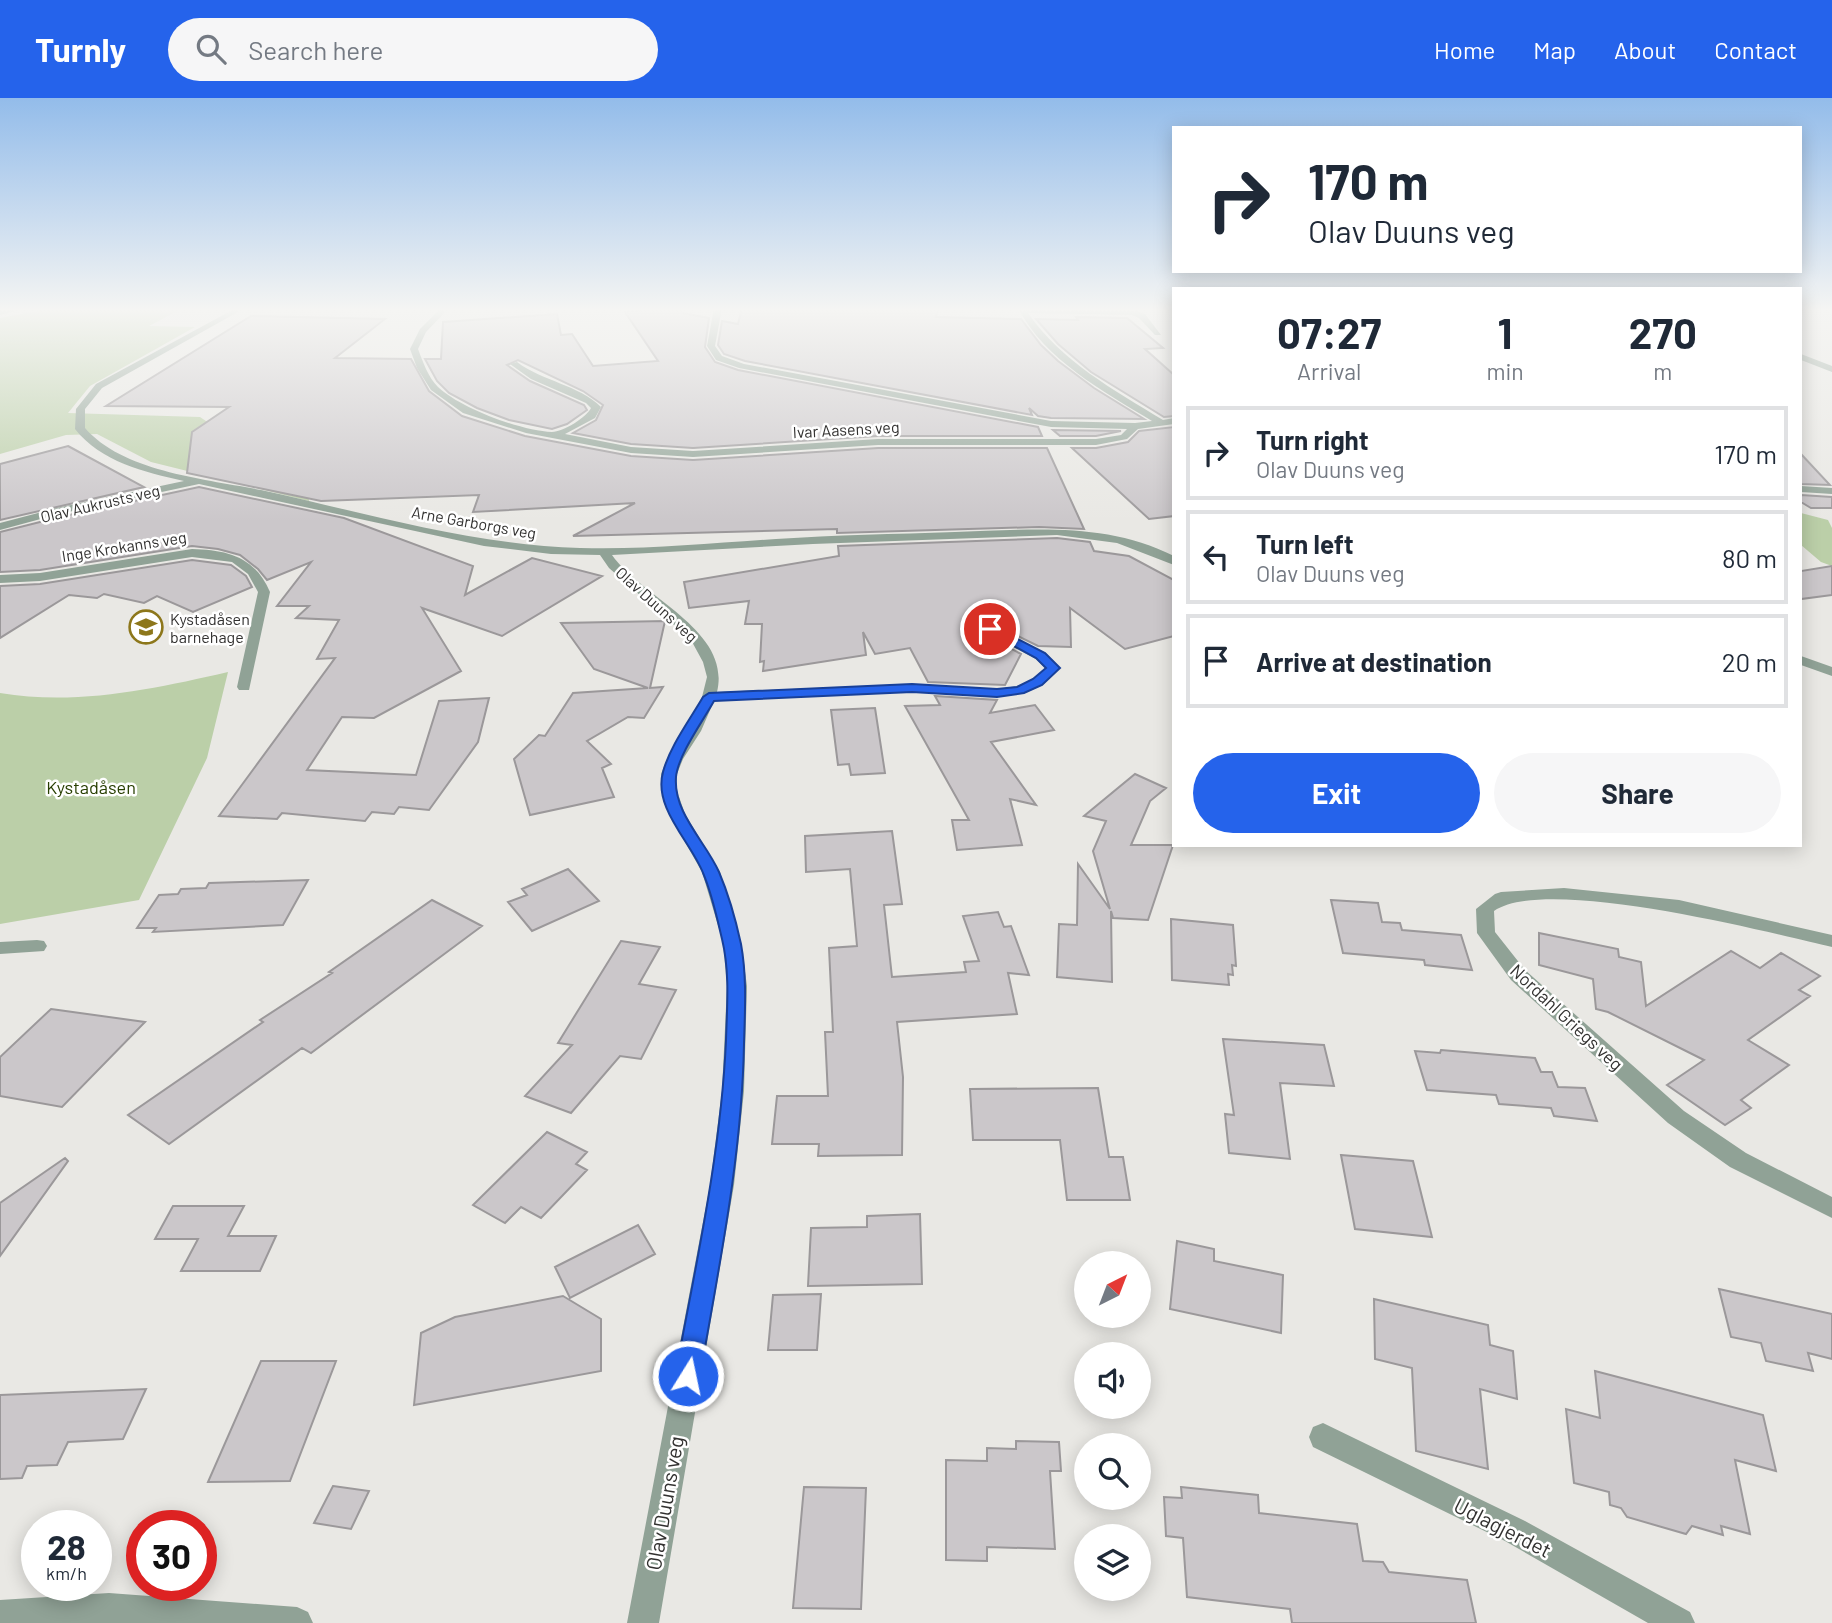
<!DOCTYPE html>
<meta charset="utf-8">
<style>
body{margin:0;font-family:Barlow,sans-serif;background:#f6f6f7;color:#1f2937;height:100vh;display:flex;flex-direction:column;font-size:26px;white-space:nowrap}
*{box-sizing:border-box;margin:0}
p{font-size:23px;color:#747a83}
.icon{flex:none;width:38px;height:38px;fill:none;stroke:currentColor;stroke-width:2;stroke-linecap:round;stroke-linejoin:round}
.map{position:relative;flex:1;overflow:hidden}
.side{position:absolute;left:1172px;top:189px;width:630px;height:560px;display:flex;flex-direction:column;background:#fff;border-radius:0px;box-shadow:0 4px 18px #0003}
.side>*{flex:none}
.top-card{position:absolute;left:1172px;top:28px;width:630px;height:147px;border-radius:0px;box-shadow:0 4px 18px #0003;background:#fff;color:#1f2937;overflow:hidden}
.needle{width:46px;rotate:42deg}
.buttons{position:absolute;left:1074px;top:1153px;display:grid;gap:14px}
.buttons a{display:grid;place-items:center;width:77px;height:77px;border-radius:50%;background:#fff;box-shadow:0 4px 18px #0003;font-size:35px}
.speed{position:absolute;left:21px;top:1412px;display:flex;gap:14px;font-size:35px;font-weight:700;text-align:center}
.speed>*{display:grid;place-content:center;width:91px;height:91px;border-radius:50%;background:#fff;box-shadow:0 4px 18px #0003;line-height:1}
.speed small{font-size:18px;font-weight:400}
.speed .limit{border:10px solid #d22;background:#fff;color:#111}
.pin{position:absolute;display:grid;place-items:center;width:60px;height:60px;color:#fff;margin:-30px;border:4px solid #fff;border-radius:50%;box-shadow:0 2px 7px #0007}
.me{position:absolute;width:77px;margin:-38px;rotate:10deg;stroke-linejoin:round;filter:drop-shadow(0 0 5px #0008)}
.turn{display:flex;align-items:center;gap:24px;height:147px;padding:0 21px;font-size:32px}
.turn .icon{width:91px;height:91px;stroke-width:2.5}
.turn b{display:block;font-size:49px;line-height:60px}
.eta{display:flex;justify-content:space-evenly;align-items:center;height:119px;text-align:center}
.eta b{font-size:42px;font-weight:700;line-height:49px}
.cta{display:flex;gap:14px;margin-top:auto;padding:14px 21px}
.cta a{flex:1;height:80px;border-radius:42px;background:#2563eb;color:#fff;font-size:28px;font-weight:700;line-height:80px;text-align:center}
.cta a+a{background:#f6f6f7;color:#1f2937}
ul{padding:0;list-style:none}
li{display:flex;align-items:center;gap:21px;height:94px;margin:0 14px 10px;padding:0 7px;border:4px solid #e0e1e3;border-radius:0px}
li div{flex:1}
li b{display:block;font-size:26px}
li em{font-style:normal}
header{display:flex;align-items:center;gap:42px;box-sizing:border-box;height:98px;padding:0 35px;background:#2563eb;color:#fff}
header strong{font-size:33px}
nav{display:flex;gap:38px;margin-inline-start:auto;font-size:24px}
.search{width:490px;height:63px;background:#f6f6f7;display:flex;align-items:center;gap:18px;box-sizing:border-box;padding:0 24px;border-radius:38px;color:#747a83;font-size:26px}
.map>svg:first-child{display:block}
</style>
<header>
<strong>Turnly</strong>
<div class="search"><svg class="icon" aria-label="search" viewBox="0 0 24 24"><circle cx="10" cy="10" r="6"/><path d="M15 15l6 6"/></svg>Search here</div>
<nav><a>Home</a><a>Map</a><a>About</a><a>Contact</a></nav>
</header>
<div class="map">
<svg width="1832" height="1525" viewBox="0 0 1832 1525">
<rect width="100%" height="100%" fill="#e9e8e4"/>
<!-- green -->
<path fill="#bbcfa8" d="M53,210H183L149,228L195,229L90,288L68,315L200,319L308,392L309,403L151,364L97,336L66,337L0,356V220Z
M1801,415L1828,422L1832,430V468L1821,464L1801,447Z
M228,574L207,660L139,802L0,826V595C76,608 154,591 228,574Z"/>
<!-- building -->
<path fill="#cbc7ca" stroke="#9b989a" stroke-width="2" d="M664,210H679L683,215L709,220L705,249L715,264L738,272L1038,329L1042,338H878L693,350L631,346L573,335L596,322L603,307L583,293L518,262L507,267L530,283L584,307L587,312L567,326L552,331L509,322L477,310L449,295L437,283L425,261H441L443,224L557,216L561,237L572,236L593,268L658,263L625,214Z
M742,210H938L936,219L1021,221L1041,247L1058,263L1094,290L1144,321L1051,320L1038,318L1029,310L1032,317L745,263L724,256L718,247L722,223L738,226Z
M251,218L385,221L335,260L411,261L429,293L462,318L525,338L631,358L693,362L878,350H1047L1084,431L1039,429L837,435V431L573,438L635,405L473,414L479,397L321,403L187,375L192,334L229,309L106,308Z
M1076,219L1127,220L1163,250L1145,251L1174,277V318L1164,319L1091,274L1058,246L1036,221L1078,222Z
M1174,329V418L1149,421L1072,350H1096L1128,344L1139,333Z
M1053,332L1121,333L1096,338H1060Z
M68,348L144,389L0,422V366Z
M1801,356L1830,387L1801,386Z
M199,389L344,420L473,468L465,497L532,460L602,478L502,538L422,510L461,573L374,620L342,619L307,672L416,677L439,603L489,600L478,644L429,712L399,709L394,716L372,714L365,723L282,715L277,721L219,718L335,560L317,561L339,522L296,520L309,508H277L311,464L267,482L258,471L240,457L218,451L192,448L40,472L0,474V434L60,419Z
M1801,397L1832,399V410H1811L1801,404Z
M1057,440L1090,444L1094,453L1129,458L1174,482V538L1125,551L1070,510L1071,549L1038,548L991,525L982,529L984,536L1021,556L1005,587L928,584L910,550L875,556L863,534L866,557L763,573L764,563L760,564L762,526H745L749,503L689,510L684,484L839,458L838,448Z
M192,462L231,467L246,478L252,489L193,514L157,498L144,505L104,496L97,500L69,497L0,540V488L40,486Z
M1832,468V497L1801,501V473Z
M665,523L650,590L663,589L644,620L628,619L587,643L611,666L602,670L614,699L530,717L514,661L539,637L545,638L573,595L648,590L594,571L561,525Z
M935,598L997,602L990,615L1035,607L1054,632L991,644L1036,707L1010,701L1022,747L957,752L952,722H969L905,608L940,607Z
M875,610L885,675L851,677L849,666L838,667L831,612Z
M1135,676L1166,690L1150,703L1131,747H1173L1148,822L1113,820L1111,813L1112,884L1057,879L1059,826L1077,827L1078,766L1110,811L1093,753L1106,723L1084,718Z
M892,733L902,806L884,807L892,879L966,874L964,864L979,863L963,818L998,814L1004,829L1011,828L1029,877L1008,875L1017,916L897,924L903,979L902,1057L818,1058L819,1046H772L777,998H828L825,934H833L829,850L857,848L850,771L806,774L805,738Z
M568,771L599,803L532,833L508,804L527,797L522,791Z
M308,782L283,827L153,834L156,830H137L159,797L178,796L181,791L206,790L209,785Z
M432,802L482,828L311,955L302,950L169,1046L128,1017L263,924L260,922L332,875L329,874Z
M1331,802L1378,805L1382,824L1400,825L1402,832L1461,837L1472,872L1425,867L1424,862L1343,855Z
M1171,821L1233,827L1236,868L1232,867L1233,877L1228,876L1229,887L1172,882Z
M1539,835L1618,851L1619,859L1641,864L1646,908L1731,853L1760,870L1781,855L1820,878L1799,892L1810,898L1748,942L1789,967L1741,1002L1751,1010L1725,1027L1667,987L1704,962L1608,914L1596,911L1593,881L1539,867Z
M621,843L660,849L639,886L676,892L641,961L620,958L571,1015L525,998L572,947L558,945Z
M51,911L145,924L62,1009L0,998V959Z
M1223,941L1324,947L1334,988L1280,985L1290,1061L1229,1055L1225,1016L1234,1017Z
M1441,952L1535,960L1541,974H1552L1558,989L1585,990L1597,1023L1554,1018L1551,1010L1499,1006L1496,997L1427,992L1415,953L1440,955Z
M1098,990L1109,1059H1123L1130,1102H1067L1060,1042H973L970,991Z
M547,1034L587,1054L576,1066L587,1072L541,1120L521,1109L505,1125L473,1107Z
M1341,1057L1413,1063L1432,1139L1355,1131Z
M65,1060L68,1063L0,1158V1105Z
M173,1108H244L228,1138H276L260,1173H181L198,1141H155Z
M920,1116L922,1186L808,1188L811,1130L867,1129V1118Z
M638,1127L655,1156L570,1200L555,1169Z
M1177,1143L1214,1151V1163L1283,1177L1281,1235L1170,1211Z
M1719,1191L1832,1216V1261L1808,1255L1813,1273L1766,1263L1761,1245L1731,1239Z
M821,1196L817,1252H768L773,1197Z
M563,1198L601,1221V1273L414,1307L421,1235L455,1219Z
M1374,1201L1488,1227L1490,1247L1513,1253L1517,1301L1480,1291L1488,1371L1416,1353L1412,1270L1375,1261Z
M261,1263H336L290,1383L208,1384Z
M1595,1273L1763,1317L1776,1373L1735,1362L1750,1436L1721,1428L1723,1437L1692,1428L1686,1436L1627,1419L1621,1410L1610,1407L1609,1394L1574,1385L1566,1311L1600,1320Z
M146,1291L123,1341L68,1344L57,1367L27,1368L22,1380L0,1381V1297Z
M1016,1343L1059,1344L1061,1373H1050L1055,1451L987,1449V1463L946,1462V1362L987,1363V1350L1016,1351Z
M333,1388L369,1393L351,1431L314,1425Z
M804,1389L866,1390L861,1511L793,1510Z
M1181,1389L1258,1397L1259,1415L1357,1426L1363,1463L1383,1464L1389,1474L1467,1482L1476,1525H1292L1290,1511L1187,1499L1183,1440L1166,1438L1164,1399L1182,1400Z"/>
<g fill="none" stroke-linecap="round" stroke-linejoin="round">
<!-- minor -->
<path fill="#90a296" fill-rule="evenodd" d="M11,210H28L0,217V213Z
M236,210H245L102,290L85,311V330C123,374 206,381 261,392C366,415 472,447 580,450C645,452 711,445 776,441C835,437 895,436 955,434C1029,432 1105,423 1174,458V467L1117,445L1057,437L813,446L612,457C642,500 732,532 717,594L912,586L997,591L1017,588L1033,581L1045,570L1036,561L985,534L983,531L990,527L1046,555L1060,570L1043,587L1025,595L997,599L912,594L714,603L701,633L683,661L677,676V693L685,716L720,774L741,844L747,888L744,993L734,1087L659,1525H627L710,1087L722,993L727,888L723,844L702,774L669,716L661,693V676L667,661L685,633L702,599L707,579L703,564L691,542L609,470L600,457L551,456L484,448L199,386L59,416L0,432V425L57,410L184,383C144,374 101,364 75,331L76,311L96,286Z
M441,210H449L426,234L418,251C423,264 428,279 438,289C460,310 521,333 552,334C563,334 587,319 591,310L586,305L531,281L510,266L517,264C542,283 579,287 601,309L595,320L565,336L631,349L693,353L878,341H1096L1121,337L1127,331L1051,329L739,270L716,262L707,248L714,210H722L715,248L722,258L744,266L1051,323L1135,325L1152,323C1103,293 1045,262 1018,210L1136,213L1145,216L1161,237H1155L1139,220L1132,217L1028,215C1062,264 1114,292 1163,322L1174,320V326L1138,331L1127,341L1096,347H878L693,359L631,355L526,335L463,315L431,292L417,270L410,251L420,231Z
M1801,256L1832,268V274L1801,262Z
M1801,388L1832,390V396L1801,394Z
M192,451C228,452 255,459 270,494L249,592H239L237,589L258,494L248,476L232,464L192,459L40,483L0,485V477L40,475Z
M1801,558L1832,569V578L1801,567Z
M1564,790L1679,802L1832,837V849C1767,834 1546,777 1494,813L1495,834L1525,872L1684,1013L1746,1055L1832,1099V1120L1730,1069L1668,1025L1511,882L1477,835L1476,811L1495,796L1501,794Z
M37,842L44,843L47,848L44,853L0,856V844Z
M1323,1325L1525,1423L1690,1514L1695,1525H1648L1505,1443L1313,1349L1309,1339L1313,1329Z
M109,1495L297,1509L308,1514L313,1525H0V1502Z"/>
</g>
<!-- sky -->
<linearGradient id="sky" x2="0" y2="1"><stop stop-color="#93bcea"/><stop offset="0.5" stop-color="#f5f5f3"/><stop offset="1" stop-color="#f5f5f3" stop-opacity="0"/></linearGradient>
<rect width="1832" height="424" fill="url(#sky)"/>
<!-- route -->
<path fill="#2563eb" stroke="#184099" stroke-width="2" d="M990,527L1045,555L1060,570L1042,587L1024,595L997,599L912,594L714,603C703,623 678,657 676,679C673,715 706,744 719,774C728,795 736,823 741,846C747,879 745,912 744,946C742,1058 719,1168 700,1278L696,1286L688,1289L679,1286L675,1278C696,1166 721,1055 726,942C727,909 730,874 722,841C717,820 712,796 703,775C691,744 653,710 663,674C670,648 689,623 703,599L709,595L912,586L997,591L1017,589L1033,581L1046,570L1036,560L986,533L984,531Z"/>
<!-- icons -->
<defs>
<symbol id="school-ring" viewBox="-11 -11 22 22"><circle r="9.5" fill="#fff" stroke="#8d771b" stroke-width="1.5"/><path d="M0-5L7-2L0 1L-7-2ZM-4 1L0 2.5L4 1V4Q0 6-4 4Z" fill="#8d771b"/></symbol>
</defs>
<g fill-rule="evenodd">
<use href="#school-ring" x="127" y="510" width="38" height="38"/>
</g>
<g text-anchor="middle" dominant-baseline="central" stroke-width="5" stroke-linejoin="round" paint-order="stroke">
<!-- far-street labels -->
<g font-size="16" fill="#323130" stroke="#fff">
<text transform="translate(846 331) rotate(-3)">Ivar Aasens veg</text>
<text transform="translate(100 405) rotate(-13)">Olav Aukrusts veg</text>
<text transform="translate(474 424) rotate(10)">Arne Garborgs veg</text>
<text transform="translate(124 448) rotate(-9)">Inge Krokanns veg</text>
<text transform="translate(657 506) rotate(42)">Olav Duuns veg</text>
</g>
<!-- far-poi labels -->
<g font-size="16" fill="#323130" stroke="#fff" text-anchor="start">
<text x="170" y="520">Kystadåsen<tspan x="170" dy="18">barnehage</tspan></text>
</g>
<!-- park labels -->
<g font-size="18" fill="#283f02" stroke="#fff">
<text x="91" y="689">Kystadåsen</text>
</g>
<!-- street labels -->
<g font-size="18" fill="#323130" stroke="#fff">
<text transform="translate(1567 919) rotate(43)">Nordahl Griegs veg</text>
</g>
<!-- near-street labels -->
<g font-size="21" fill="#323130" stroke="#fff">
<text transform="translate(664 1405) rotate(-80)">Olav Duuns veg</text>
<text transform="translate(1503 1429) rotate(27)">Uglagjerdet</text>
</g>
</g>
</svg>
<div class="buttons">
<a><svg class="needle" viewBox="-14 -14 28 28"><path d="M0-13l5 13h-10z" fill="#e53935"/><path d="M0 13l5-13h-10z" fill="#747a83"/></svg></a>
<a><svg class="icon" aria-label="sound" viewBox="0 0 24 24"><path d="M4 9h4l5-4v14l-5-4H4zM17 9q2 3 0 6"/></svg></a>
<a><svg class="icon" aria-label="search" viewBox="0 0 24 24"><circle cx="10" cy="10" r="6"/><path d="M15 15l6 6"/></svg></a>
<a><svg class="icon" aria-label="layers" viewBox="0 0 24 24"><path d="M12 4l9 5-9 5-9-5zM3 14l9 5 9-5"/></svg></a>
</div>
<div class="speed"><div>28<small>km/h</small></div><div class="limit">30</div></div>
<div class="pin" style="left:990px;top:531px;background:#d93025"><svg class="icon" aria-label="arrive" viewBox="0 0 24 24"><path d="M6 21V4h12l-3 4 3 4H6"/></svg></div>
<svg class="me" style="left:688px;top:1278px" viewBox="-20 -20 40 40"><circle r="17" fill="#2563eb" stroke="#fff" stroke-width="3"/><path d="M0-11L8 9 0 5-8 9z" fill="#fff"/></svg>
<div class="top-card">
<div class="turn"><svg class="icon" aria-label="right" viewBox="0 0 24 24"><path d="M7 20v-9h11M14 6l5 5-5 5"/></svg><div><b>170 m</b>Olav Duuns veg</div></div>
</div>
<section class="side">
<div class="eta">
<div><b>07:27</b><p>Arrival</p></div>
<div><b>1</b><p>min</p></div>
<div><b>270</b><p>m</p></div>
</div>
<ul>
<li><svg class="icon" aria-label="right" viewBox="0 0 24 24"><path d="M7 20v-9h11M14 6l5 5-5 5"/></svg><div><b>Turn right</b><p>Olav Duuns veg</p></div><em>170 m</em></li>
<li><svg class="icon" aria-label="left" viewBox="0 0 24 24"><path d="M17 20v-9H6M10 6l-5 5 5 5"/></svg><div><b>Turn left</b><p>Olav Duuns veg</p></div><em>80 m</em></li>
<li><svg class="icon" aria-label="arrive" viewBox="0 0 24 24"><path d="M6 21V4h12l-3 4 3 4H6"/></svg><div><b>Arrive at destination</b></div><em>20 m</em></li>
</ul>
<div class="cta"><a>Exit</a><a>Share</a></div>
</section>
</div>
